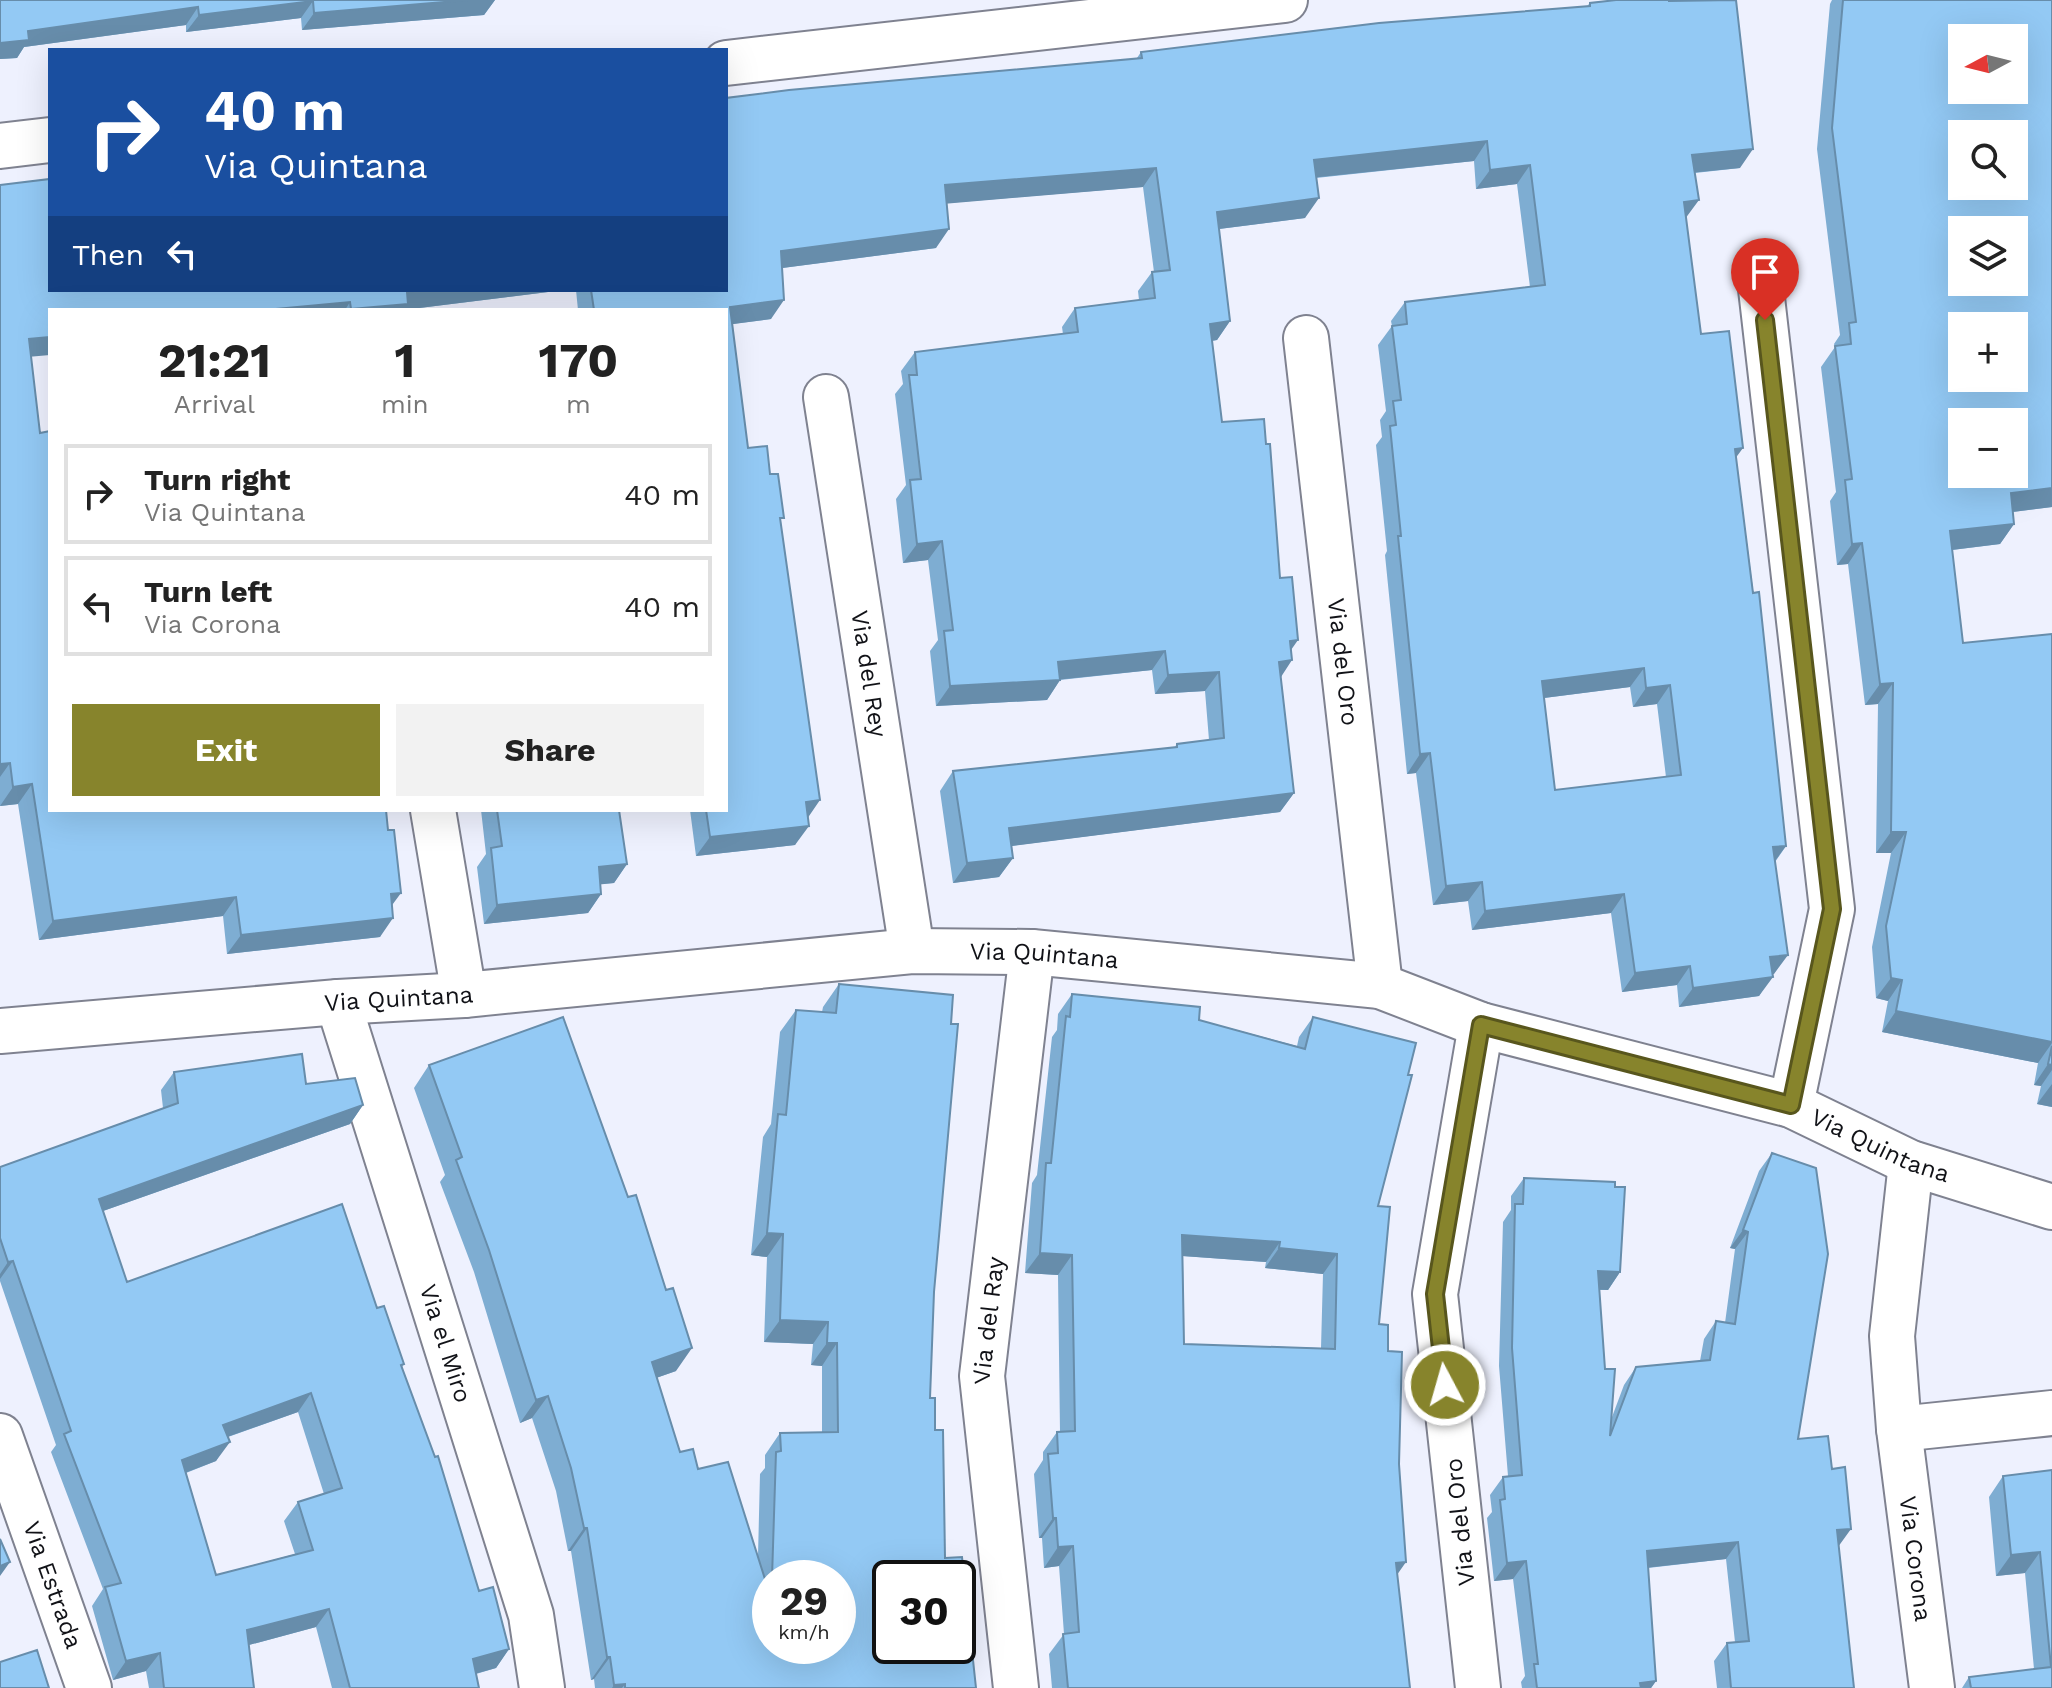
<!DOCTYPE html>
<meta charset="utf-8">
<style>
body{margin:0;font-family:"Work Sans",sans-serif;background:#f2f2f2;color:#222;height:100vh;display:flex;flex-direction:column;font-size:30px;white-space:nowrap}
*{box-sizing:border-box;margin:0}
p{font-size:26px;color:#767676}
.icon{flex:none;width:44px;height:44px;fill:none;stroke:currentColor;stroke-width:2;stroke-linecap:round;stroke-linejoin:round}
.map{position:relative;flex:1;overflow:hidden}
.drawer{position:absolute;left:48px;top:308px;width:680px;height:504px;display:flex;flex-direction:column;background:#fff;border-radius:0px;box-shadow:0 8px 32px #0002}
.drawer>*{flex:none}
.hud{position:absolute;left:48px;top:48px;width:680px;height:244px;border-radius:0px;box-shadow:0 8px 32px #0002;background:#1a4fa0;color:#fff;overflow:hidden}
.needle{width:52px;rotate:263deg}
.controls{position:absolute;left:1948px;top:24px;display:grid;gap:16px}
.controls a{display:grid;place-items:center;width:80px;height:80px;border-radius:0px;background:#fff;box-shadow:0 8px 32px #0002;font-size:40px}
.speed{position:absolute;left:752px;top:1560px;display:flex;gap:16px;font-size:40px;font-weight:700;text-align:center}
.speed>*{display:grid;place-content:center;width:104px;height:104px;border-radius:50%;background:#fff;box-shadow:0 8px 32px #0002;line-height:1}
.speed small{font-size:20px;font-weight:400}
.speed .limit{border:4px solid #111;border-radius:12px;background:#fff;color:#111}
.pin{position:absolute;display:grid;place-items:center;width:68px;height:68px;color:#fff;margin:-82px -34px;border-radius:50% 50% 50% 0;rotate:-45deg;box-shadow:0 0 8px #0007}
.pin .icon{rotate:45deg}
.me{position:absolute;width:88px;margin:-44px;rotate:354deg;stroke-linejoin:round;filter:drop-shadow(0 0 6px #0008)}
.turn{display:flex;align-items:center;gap:28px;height:168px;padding:0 24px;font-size:36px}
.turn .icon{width:104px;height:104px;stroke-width:2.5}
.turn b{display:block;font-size:56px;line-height:68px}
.then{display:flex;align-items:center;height:76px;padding:0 24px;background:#0003;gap:16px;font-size:30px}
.eta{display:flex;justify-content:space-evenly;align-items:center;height:136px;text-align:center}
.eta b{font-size:48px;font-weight:700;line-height:56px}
.action{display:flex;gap:16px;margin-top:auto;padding:16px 24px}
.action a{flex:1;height:92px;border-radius:0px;background:#87842c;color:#fff;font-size:32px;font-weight:700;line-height:92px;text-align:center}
.action a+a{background:#f2f2f2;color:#222}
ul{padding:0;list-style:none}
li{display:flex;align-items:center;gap:24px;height:100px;margin:0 16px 12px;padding:0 8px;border:4px solid #e0e0e0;border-radius:0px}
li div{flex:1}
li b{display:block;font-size:30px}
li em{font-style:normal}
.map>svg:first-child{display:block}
</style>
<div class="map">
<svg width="2052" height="1688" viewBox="0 0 2052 1688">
<rect width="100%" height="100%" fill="#eef1fe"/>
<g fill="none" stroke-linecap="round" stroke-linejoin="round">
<defs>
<g id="minor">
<path d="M726,63L1285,0"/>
<path d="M0,146L50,140"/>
<path d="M1761,289L1832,909L1791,1105"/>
<path id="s1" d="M1306,338L1380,986"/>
<path id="s2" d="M826,397L912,951"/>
<path d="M433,810L464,995"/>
<path id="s3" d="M338,1002L531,1615L542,1688"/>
<path id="s4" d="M0,1031L338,1002L464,995L912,951L1032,952L1380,986L1481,1025L1791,1105L1911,1163L2052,1207"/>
<path id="s5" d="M1911,1163L1892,1336L1899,1429L1932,1688"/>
<path d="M1899,1429L2052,1413"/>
<path id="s6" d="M0,1436L89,1688"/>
<path id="s7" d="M1016,1688L982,1376L1032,952"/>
<path d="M1478,1688L1435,1294L1481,1025"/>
</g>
</defs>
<!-- minor casing -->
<use href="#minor" stroke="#7f8290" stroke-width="48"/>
<!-- minor -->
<use href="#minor" stroke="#fff" stroke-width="44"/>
</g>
<!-- wall -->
<path fill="#7eadd2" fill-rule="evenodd" d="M0,0H495L484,15L302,30L301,18L186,32V25L24,47L17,58L0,59Z
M1832,0H2052V507L2013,512L2014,524L2000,544L1952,550L1963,643L2052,634V1107L2037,1104L2041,1086L2034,1085L2038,1063L1882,1032L1888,1001L1876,998L1872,947L1891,853H1876L1878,704L1865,705L1848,564L1837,565L1830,501L1836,492L1821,367L1835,347L1834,344L1840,335L1817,149L1830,4Z
M1590,3L1740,168L1695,173L1686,218L1701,334L1736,457L1786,846L1775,862L1774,974H1772L1759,996L1679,1007L1677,985L1622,992L1611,913L1472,930L1468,901L1433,905L1416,773L1407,774L1385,555L1387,551L1376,445L1382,437L1380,420L1386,411L1378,345L1392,326L1391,321L1405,302L1530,287L1517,184L1476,189L1474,161L1316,178L1305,218L1219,229L1230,321L1217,340L1212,341L1222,422L1280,578L1291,650L1281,677L1294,793L1280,812L1011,846L1013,858L999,877L953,883L940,791L953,771L1174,748L1177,744L1209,740L1205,691L1155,694L1152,670L1060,680L1047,700L936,706L930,651L938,640L928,560L903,563L896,499L906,485L895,394L903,384L901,371L915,352L1063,334L1062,327L1075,308L1139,300L1138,291L1152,272H1154L1143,187L947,203L936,248L782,268L771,319L732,324L748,448L770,474L781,522L808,818L795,845L696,856L690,810H726V310H578L576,290H726L1137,58L1141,52L1587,6ZM1630,687L1633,707L1657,704L1666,777L1555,790L1544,698Z
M0,185L50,290H564L403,310H50L31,357L40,433L392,905L380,937L227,954L223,916L39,940L18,804L0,806Z
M481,810H619L627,864L614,883L600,884L601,894L588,913L484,924L477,867L486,854Z
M839,984L934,1292L930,1398L935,1430L945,1558L976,1688H595L594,1679L591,1680L571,1551H568L556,1491L532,1418L520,1423L474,1272L440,1182L445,1175L414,1088L429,1065L676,1371L656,1378L680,1452L698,1469L758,1556L760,1474L765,1468V1455L780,1433L822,1432V1366L811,1365L813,1344L764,1342L767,1257L751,1255L763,1137L771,1124L780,1032L796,1010L822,1012L823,1007ZM770,1578H838L770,1646Z
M1072,994L1199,1020L1297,1046L1299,1037L1313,1017L1378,1206L1379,1324L1388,1351L1397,1574L1410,1688H1052L1049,1654L1064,1634L1059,1566L1044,1568L1042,1538H1039L1034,1474L1043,1460V1452L1057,1432H1060L1058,1275L1025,1273L1032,1183L1037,1175L1052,1037L1057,1030L1058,1014ZM1183,1256L1266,1262L1265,1268L1323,1274L1321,1348L1184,1344Z
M174,1072L306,1084L363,1105L350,1124L103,1211L127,1282L377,1308L404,1364L402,1367L479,1591L509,1649L496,1668L476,1674L479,1688H332L316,1627L249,1645L254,1688H149L146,1671L113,1680L92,1606L103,1589L51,1452L56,1445L0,1281V1167L163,1108L161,1090ZM298,1412L324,1494L298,1502L284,1521L295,1554L216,1575L186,1473L216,1461L228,1437Z
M1772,1153L1798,1439L1838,1547L1854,1688H1717L1714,1661L1727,1643L1735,1642L1726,1559L1648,1568L1656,1681L1651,1688H1522L1521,1682L1525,1676L1513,1579L1494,1581L1487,1518L1492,1512L1490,1495L1503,1477L1508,1476L1499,1366L1503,1222L1511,1210V1196L1524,1178L1620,1272L1608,1290H1599L1605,1369L1612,1417L1624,1385L1636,1367L1700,1361L1704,1339L1716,1321L1725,1323L1735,1249L1730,1248L1759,1171Z
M2052,1470V1688H1962L1969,1677L2034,1669L2025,1573L1996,1576L1989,1497L2003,1476Z"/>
<!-- shaded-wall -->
<path fill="#678dab" d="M468,0H495L484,15L302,30L314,13Z
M313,1L301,18L186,32L199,15Z
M198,7L186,25L24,47L17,58L0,59V43L28,31Z
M1487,141L1474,161L1300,179L1314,160Z
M1753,149L1740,168L1679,174L1692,155Z
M1530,165L1517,184L1476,189L1490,170Z
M1156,168L1143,187L931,205L945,185Z
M1319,198L1305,218L1203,231L1217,212Z
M1699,200L1685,219L1684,202Z
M949,229L936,248L767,270L781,251Z
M421,290H564L403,310H350L407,292Z
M784,300L771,319L726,325L730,307Z
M350,302L345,310H265Z
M1230,321L1217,340L1196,343L1210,324Z
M50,337V355L16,358L29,339Z
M1743,448L1729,467L1735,449Z
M2052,488V507L1996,514L2011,493Z
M2014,524L2000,544L1935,552L1950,531Z
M942,541L928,560L903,563L917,544Z
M1862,543L1848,564L1837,565L1852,544Z
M1298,640L1284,660L1290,641Z
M1165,651L1152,670L1045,681L1060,680L1047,700L936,706L950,686L1058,662Z
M1292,660L1279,680V662Z
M1644,668L1630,687L1528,700L1542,681Z
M1219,672L1205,691L1155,694L1168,675Z
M1893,683L1878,704L1865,705L1880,684Z
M1670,685L1657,704L1633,707L1646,688Z
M1430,753L1416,773L1407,774L1420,754Z
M10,763L0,777V764Z
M32,784L18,804L0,806L13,787Z
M1294,793L1280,812L996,848L1009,828Z
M820,800L807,819L806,802Z
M809,826L795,845L696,856L710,837Z
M1891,832H1906L1891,853H1876Z
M1786,846L1772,865L1773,847Z
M1013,858L999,877L953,883L967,863Z
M627,864L614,883L585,886L599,867Z
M1482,882L1468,901L1433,905L1446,886Z
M401,893L387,912L391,894Z
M601,894L588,913L484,924L497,905Z
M1624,894L1611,913L1472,930L1485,911Z
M236,897L223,916L39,940L53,921Z
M393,918L380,937L227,954L241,935Z
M1788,955L1774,974L1757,976L1770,957Z
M1690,966L1677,985L1622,992L1635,973Z
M1773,977L1759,996L1679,1007L1693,988Z
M1891,978L1902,980L1888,1001L1876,998Z
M1896,1011L2052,1042V1043L2038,1063L1882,1032Z
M2048,1064L2052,1065V1070L2041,1086L2034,1085Z
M2052,1084V1107L2037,1104Z
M363,1105L350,1124L86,1217L99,1199Z
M1743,1230L1748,1232L1735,1249L1730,1248Z
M767,1233L783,1234L767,1257L751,1255Z
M1182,1235L1280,1242L1266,1262L1168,1255Z
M1279,1248L1337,1254L1323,1274L1265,1268Z
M1040,1253L1072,1255L1058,1275L1025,1273Z
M13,1261L0,1279V1274L8,1262Z
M1598,1271L1620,1272L1608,1290L1585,1289Z
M780,1320L828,1322L813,1344L764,1342Z
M827,1343H837L822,1366L811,1365Z
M692,1348L676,1371L636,1385L652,1362Z
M311,1393L298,1412L210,1443L223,1425Z
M548,1396L532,1418L520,1423L536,1400Z
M230,1442L216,1461L169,1479L182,1460Z
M1053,1518H1056L1042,1538H1039Z
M584,1528H587L571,1551H568Z
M1851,1529L1838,1547L1837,1530Z
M1738,1542L1726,1559L1635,1569L1647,1551Z
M1073,1546L1059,1566L1044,1568L1058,1547Z
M2040,1552L2025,1573L1996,1576L2011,1555Z
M1526,1561L1513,1579L1494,1581L1507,1563Z
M10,1562L0,1576V1566Z
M1406,1562L1392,1582L1396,1563Z
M329,1609L316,1627L234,1649L247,1630Z
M509,1649L496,1668L460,1678L473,1659Z
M160,1653L146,1671L113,1680L126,1661Z
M607,1657H610L594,1679L591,1680Z
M1656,1681L1651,1688H1637L1640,1683Z
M625,1684L622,1688H612L614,1685Z"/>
<!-- building -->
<path fill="#93c9f4" stroke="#678dab" stroke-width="2" fill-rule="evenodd" d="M0,0H468L314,13L313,1L199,15L198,7L28,31L29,40L0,43Z
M1616,0H1669V1L1736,0L1753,149L1692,155L1699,200L1684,202L1701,334L1729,331L1743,448L1735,449L1753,593L1759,592L1786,846L1773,847L1788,955L1770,957L1773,977L1693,988L1690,966L1635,973L1624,894L1485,911L1482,882L1446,886L1430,753L1420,754L1398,536H1401L1390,426L1396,425L1393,401L1401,400L1392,326L1407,324L1405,302L1545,285L1530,165L1490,170L1487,141L1314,160L1319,198L1217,212L1230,321L1210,324L1222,422L1264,419L1266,444H1270L1280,578L1292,577L1298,640L1290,641L1292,660L1279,662L1294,793L1009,828L1013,858L967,863L953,771L1177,747V744L1224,738L1219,672L1168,675L1165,651L1058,662L1060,680L950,686L944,631L953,630L942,541L917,544L910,480L921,479L909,375H917L915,352L1078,332L1075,308L1155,298L1152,272L1170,270L1156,168L945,185L949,229L781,251L784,300L730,307L748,448L767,446L770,474H778L784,518H780L820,800L806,802L809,826L710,837L706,810H726V310H594L591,290H726V98L789,90L1142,58L1141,52L1379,23L1590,6V3ZM1644,668L1646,688L1670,685L1681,775L1555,790L1542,681Z
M1843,0H2052V488L2011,493L2014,524L1950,531L1963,643L2052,634V1042L1896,1011L1902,980L1891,978L1886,926L1906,832H1891L1893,683L1880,684L1862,543L1852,544L1845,480L1852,479L1835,346L1851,344L1849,323L1856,322L1832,128ZM1962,38H2014V90H1962ZM1962,134H2014V186H1962ZM1962,230H2014V282H1962ZM1962,326H2014V378H1962ZM1962,422H2014V474H1962Z
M50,179V290H421L407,292L408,304L351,309L350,302L265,310H50V337L29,339L40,433L50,431V810H386L388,830H394L401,893L391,894L393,918L241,935L236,897L53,921L32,784L13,787L10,763L0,764V185Z
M497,810H619L627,864L599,867L601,894L497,905L491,848L502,846Z
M839,984L953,995L951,1024H958L934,1292L930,1398H935V1430H943L945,1558L962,1557L976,1688H625V1684L614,1685L610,1657H607L587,1528H584L571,1468L548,1396L536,1400L489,1250L456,1160L462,1157L429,1065L563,1017L628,1197L636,1195L666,1290L673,1288L692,1348L652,1362L680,1452L693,1449L698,1469L728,1462L770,1595V1646H838V1578H772L776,1452L781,1451L780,1433L838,1432L837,1343H827L828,1322L780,1320L783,1234L767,1233L778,1114L786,1115L796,1010L836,1013ZM890,1578H958V1646H890Z
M1072,994L1200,1007L1199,1020L1305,1049L1313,1017L1416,1043L1408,1075H1412L1378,1206L1390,1207L1379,1324L1388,1325V1351L1402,1352L1399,1464L1406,1562L1396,1563L1410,1688H1068L1063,1634L1079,1632L1073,1546L1058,1547L1056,1518H1053L1048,1454L1058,1453L1057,1432L1075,1431L1072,1255L1040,1253L1046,1163H1051L1066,1016L1070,1017ZM1182,1235L1280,1242L1279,1248L1337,1254L1335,1349L1184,1344Z
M2052,1046V1065L2048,1064Z
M302,1054L306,1084L355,1078L363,1105L99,1199L127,1282L342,1204L377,1308L384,1306L404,1364L401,1365L435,1457L438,1456L479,1591L493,1587L509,1649L473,1659L479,1688H350L329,1609L247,1630L254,1688H164L160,1653L126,1661L105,1587L121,1583L64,1434L71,1431L13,1261L8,1262L0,1238V1167L178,1103L174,1072ZM311,1393L342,1488L298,1502L313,1550L216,1575L182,1460L230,1442L223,1425Z
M1772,1153L1816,1168L1828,1254L1798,1439L1828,1436L1832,1469L1845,1467L1851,1529L1837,1530L1854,1688H1731L1727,1643L1749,1641L1738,1542L1647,1551L1656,1681L1640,1683L1641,1688H1537L1534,1664H1538L1526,1561L1507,1563L1500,1500L1505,1499L1503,1477L1522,1475L1512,1348L1515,1204H1523L1524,1178L1615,1182V1187H1625L1620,1272L1598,1271L1605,1369H1615L1610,1436L1636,1367L1710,1360L1716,1321L1735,1324L1748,1232L1743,1230Z
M2052,1470V1688H1971L1969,1677L2051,1667L2040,1552L2011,1555L2003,1476Z
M0,1539L10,1562L0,1566Z
M37,1650L49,1688H0V1662Z"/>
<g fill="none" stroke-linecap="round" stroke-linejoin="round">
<defs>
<path id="route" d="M1445,1385L1435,1294L1481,1025L1791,1105L1832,909L1765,320"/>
</defs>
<!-- route casing -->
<use href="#route" stroke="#58561d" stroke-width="20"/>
<!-- route -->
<use href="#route" stroke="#87842c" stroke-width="14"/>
</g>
<g text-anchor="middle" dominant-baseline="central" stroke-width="6" stroke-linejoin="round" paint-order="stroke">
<!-- street labels -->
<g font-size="24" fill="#111217" stroke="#fff">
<text stroke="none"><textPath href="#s1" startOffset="326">Via del Oro</textPath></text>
<text stroke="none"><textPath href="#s2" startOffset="280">Via del Rey</textPath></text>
<text stroke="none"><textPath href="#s4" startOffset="1048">Via Quintana</textPath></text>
<text stroke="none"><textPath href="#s4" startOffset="400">Via Quintana</textPath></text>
<text stroke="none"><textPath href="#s4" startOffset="1912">Via Quintana</textPath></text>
<text stroke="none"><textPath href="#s7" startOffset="370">Via del Ray</textPath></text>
<text stroke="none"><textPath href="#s3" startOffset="358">Via el Miro</textPath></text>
<text transform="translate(1460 1522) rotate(-96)">Via del Oro</text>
<text stroke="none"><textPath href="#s5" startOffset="398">Via Corona</textPath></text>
<text stroke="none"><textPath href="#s6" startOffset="158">Via Estrada</textPath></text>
</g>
</g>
</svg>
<div class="controls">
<a><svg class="needle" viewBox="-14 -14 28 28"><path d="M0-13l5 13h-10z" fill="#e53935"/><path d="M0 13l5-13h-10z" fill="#767676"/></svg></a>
<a><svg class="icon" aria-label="search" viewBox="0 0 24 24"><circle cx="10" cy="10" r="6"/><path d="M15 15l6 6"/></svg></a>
<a><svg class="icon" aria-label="layers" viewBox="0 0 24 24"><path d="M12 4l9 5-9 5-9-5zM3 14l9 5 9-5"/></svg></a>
<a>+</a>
<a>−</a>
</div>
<div class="speed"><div>29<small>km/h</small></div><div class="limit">30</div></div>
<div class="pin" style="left:1765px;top:320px;background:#d93025"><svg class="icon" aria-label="arrive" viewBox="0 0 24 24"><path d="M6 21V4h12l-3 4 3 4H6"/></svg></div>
<svg class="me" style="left:1445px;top:1385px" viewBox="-20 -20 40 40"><circle r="17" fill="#87842c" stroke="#fff" stroke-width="3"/><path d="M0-11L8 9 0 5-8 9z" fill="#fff"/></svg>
<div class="hud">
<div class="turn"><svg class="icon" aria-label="right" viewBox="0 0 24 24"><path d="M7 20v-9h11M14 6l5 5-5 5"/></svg><div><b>40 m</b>Via Quintana</div></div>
<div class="then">Then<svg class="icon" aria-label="left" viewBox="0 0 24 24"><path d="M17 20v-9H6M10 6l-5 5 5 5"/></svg></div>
</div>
<section class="drawer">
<div class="eta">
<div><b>21:21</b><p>Arrival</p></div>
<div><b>1</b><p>min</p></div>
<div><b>170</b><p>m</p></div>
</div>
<ul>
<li><svg class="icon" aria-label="right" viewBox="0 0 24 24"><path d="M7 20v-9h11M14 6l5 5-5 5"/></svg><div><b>Turn right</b><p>Via Quintana</p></div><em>40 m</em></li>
<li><svg class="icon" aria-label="left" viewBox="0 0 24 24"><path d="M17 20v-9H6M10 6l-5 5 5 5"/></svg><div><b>Turn left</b><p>Via Corona</p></div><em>40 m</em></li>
</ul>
<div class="action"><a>Exit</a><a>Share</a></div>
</section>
</div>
